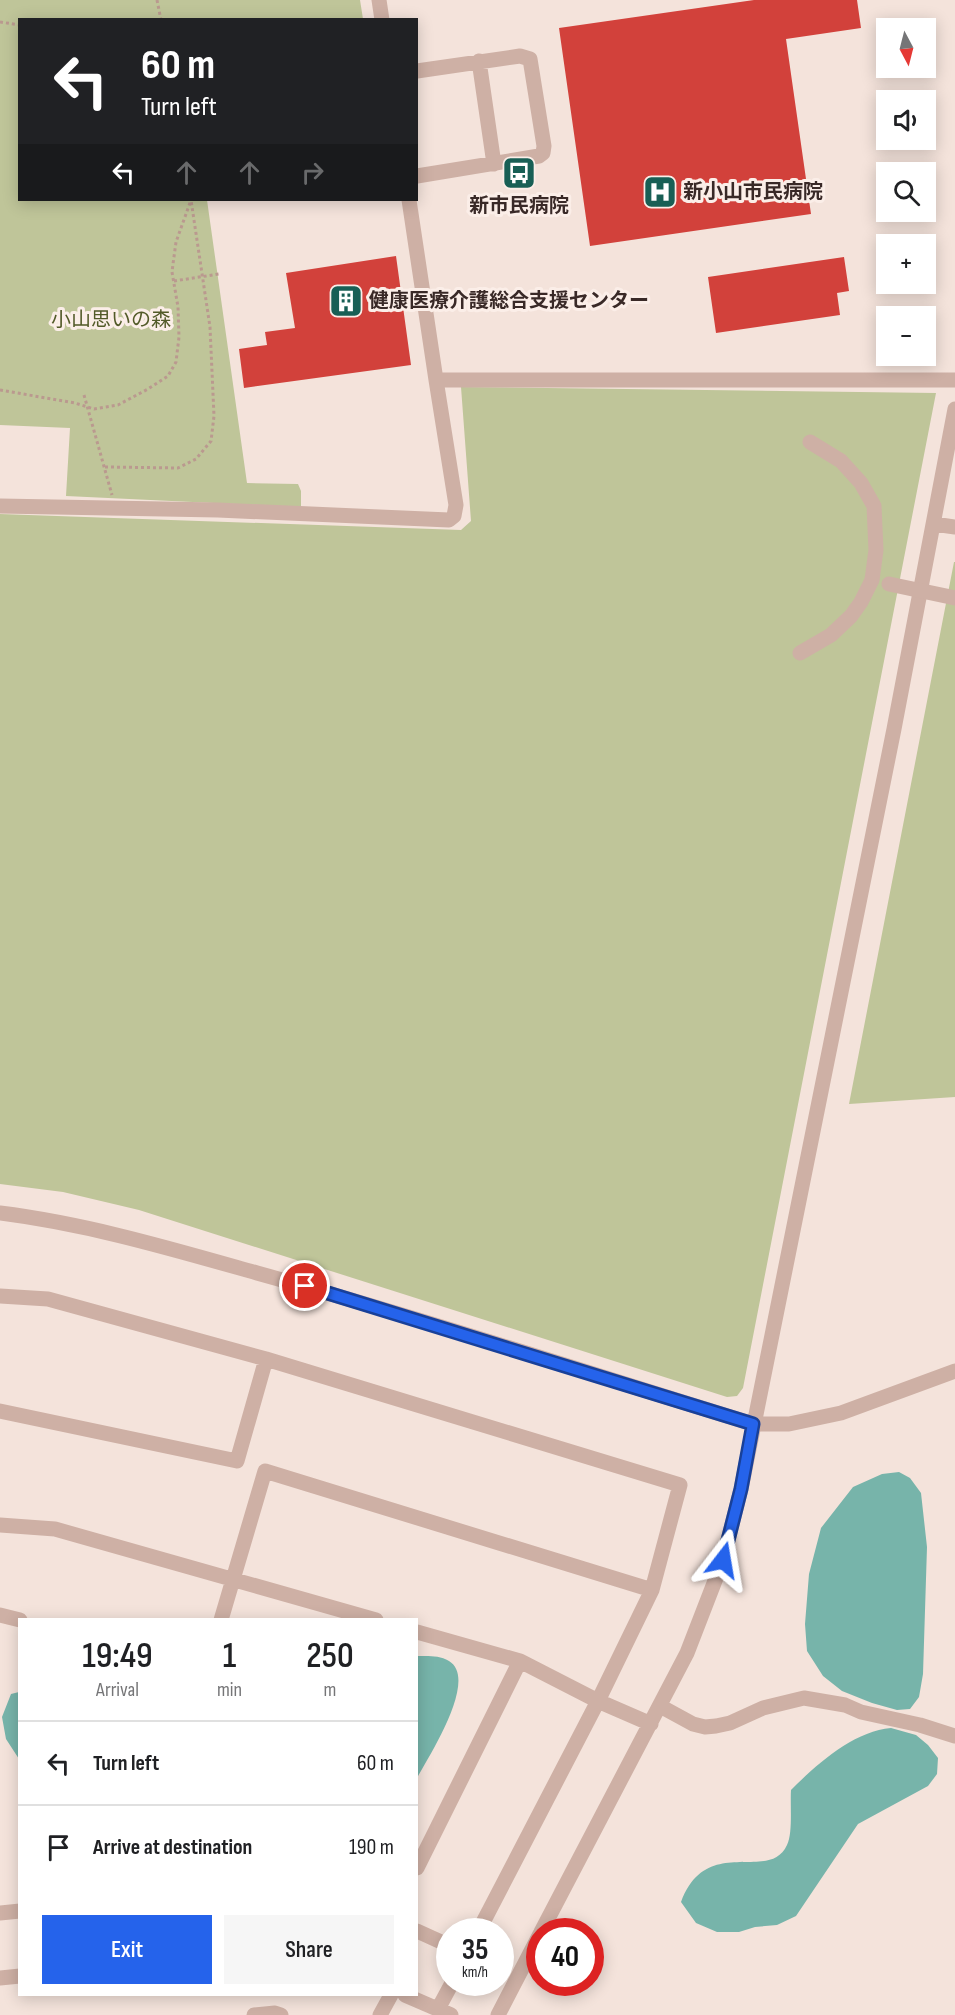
<!DOCTYPE html>
<meta charset="utf-8">
<style>
body{margin:0;font-family:"Sofia Sans Condensed","Noto Sans JP",sans-serif;background:#f6f6f6;color:#202124;height:100vh;display:flex;flex-direction:column;font-size:22px;white-space:nowrap}
*{box-sizing:border-box;margin:0}
p{font-size:20px;color:#757577}
.icon{flex:none;width:33px;height:33px;fill:none;stroke:currentColor;stroke-width:2;stroke-linecap:round;stroke-linejoin:round}
.map{position:relative;flex:1;overflow:hidden}
.panel{position:absolute;left:18px;top:1618px;width:400px;height:378px;display:flex;flex-direction:column;background:#fff;border-radius:0px;box-shadow:0 3px 15px #0003}
.panel>*{flex:none}
.hud{position:absolute;left:18px;top:18px;width:400px;height:183px;border-radius:0px;box-shadow:0 3px 15px #0003;background:#202124;color:#fff;overflow:hidden}
.needle{width:39px;rotate:173deg}
.buttons{position:absolute;left:876px;top:18px;display:grid;gap:12px}
.buttons a{display:grid;place-items:center;width:60px;height:60px;border-radius:0px;background:#fff;box-shadow:0 3px 15px #0003;font-size:30px}
.speed{position:absolute;left:436px;top:1918px;display:flex;gap:12px;font-size:30px;font-weight:700;text-align:center}
.speed>*{display:grid;place-content:center;width:78px;height:78px;border-radius:50%;background:#fff;box-shadow:0 3px 15px #0003;line-height:1}
.speed small{font-size:15px;font-weight:400}
.speed .limit{border:9px solid #d22;background:#fff;color:#111}
.pin{position:absolute;display:grid;place-items:center;width:51px;height:51px;color:#fff;margin:-26px;border:3px solid #fff;border-radius:50%;box-shadow:0 2px 6px #0007}
.me{position:absolute;width:66px;margin:-33px;rotate:14deg;stroke-linejoin:round;filter:drop-shadow(0 0 4px #0008)}
.turn{display:flex;align-items:center;gap:21px;height:126px;padding:0 24px;font-size:27px}
.turn .icon{width:78px;height:78px;stroke-width:2.5}
.turn b{display:block;font-size:42px;line-height:51px}
.lanes{display:flex;align-items:center;height:57px;padding:0 24px;background:#0003;justify-content:center;gap:30px;direction:ltr}
.lanes .off{opacity:.35}
.eta{display:flex;justify-content:space-evenly;align-items:center;height:102px;text-align:center}
.eta b{font-size:36px;font-weight:600;line-height:42px}
.action{display:flex;gap:12px;margin-top:auto;padding:12px 24px}
.action a{flex:1;height:69px;border-radius:0px;background:#2563eb;color:#fff;font-size:24px;font-weight:600;line-height:69px;text-align:center}
.action a+a{background:#f6f6f6;color:#202124}
ul{padding:0;list-style:none}
li{display:flex;align-items:center;gap:18px;height:84px;padding:0 24px;border-top:2px solid #e0e0e0}
li div{flex:1}
li b{display:block;font-size:22px}
li em{font-style:normal}
.map>svg:first-child{display:block}
</style>
<div class="map">
<svg width="955" height="2015" viewBox="0 0 955 2015">
<rect width="100%" height="100%" fill="#f4e3db"/>
<!-- green -->
<path fill="#bfc599" d="M0,0H360L363,19L20,20V200H207L247,483L298,484L301,491V507L66,496L70,428L0,425Z
M461,387L936,393L743,1388L737,1396L727,1397L139,1210L63,1192L0,1184V514L461,530L471,521Z
M954,562H955V1097L849,1104Z"/>
<!-- water -->
<path fill="#77b4aa" d="M899,1472L910,1478L921,1493L927,1547L923,1674L919,1697L910,1709L897,1710L872,1703L842,1691L823,1676L807,1651L805,1624L809,1574L821,1528L853,1487L882,1474Z
M417,1656C428,1656 439,1655 449,1661C479,1679 429,1756 417,1778Z
M19,1692H20L19,1759L6,1739L2,1717L11,1694Z
M891,1728L916,1735L928,1745L938,1758L937,1774L928,1786L858,1824L796,1916L777,1925L755,1927L739,1932H717L696,1923L681,1902C707,1833 769,1884 787,1845C793,1833 790,1804 791,1790C817,1764 854,1731 891,1728Z"/>
<!-- building -->
<path fill="#d2413b" d="M754,0H857L861,28L786,39L811,214L590,246L559,28Z
M396,256L411,365L244,388L239,349L267,345L265,332L295,328L286,273Z
M844,257L849,291L837,293L840,315L716,333L708,277Z"/>
<g fill="none" stroke-linecap="round" stroke-linejoin="round">
<!-- path -->
<path stroke="#ba998f" stroke-width="3" stroke-dasharray="3 3" stroke-linecap="butt" d="M157,0L161,20
M0,22L20,25
M174,281L219,274
M0,390L75,403L94,409L118,405L148,389L168,376L176,362L179,337L178,307L172,272L173,264L176,242L191,200
M84,395L112,495
M105,467L178,468L196,459L211,441L214,416L210,327L191,200"/>
<!-- minor -->
<path stroke="#ceb0a5" stroke-width="15" d="M379,0L382,20
M479,61L494,164
M417,71L520,56L530,59L544,146L543,153L539,156L417,176
M436,380H955
M0,506L218,510L449,520L454,516L456,505L436,380L409,200
M934,524L955,527
M800,653L831,635L851,616L861,602L872,580L876,550L874,506L861,483L841,461L810,442
M0,1213C88,1224 172,1249 257,1273C423,1319 588,1373 753,1424H789L841,1413L955,1371
M0,1296L48,1299L266,1359L680,1485L652,1590L598,1701L478,1932
M0,1411L237,1461L266,1359
M0,1525L55,1529L376,1620
M0,1615L20,1620
M221,1620L265,1471L652,1590
M417,1632L520,1661L598,1701L651,1724
M660,1706L693,1724L705,1727L716,1726L730,1723L763,1708L804,1698L845,1705L861,1712L920,1725L955,1736
M417,1868L520,1661
M0,1913L20,1911
M417,1931L450,1946
M541,1932L687,1653L723,1560L741,1489L894,729L955,409
M0,1978L20,1976
M405,1995L451,2015
M438,2009L452,1983
M254,2015L275,2013L281,2015
M380,2015L391,1995
M498,2015L540,1934"/>
<!-- minor-bridge -->
<path stroke="#ceb0a5" stroke-width="15" d="M889,584L955,598"/>
</g>
<g fill="none" stroke-linecap="round" stroke-linejoin="round">
<defs>
<path id="route" d="M305,1286L753,1424L741,1489L723,1560"/>
</defs>
<!-- route casing -->
<use href="#route" stroke="#184099" stroke-width="15"/>
<!-- route -->
<use href="#route" stroke="#2563eb" stroke-width="10"/>
</g>
<!-- icons -->
<defs>
<symbol id="bus-square" viewBox="-11 -11 22 22"><rect x="-9" y="-9" width="18" height="18" rx="4" fill="#185f55" stroke="#fbeee8"/><path d="M-5-6H5V4H4V6H2V4H-2V6H-4V4H-5ZM-3.5-4V0h7V-4ZM-3.5 1.2v1.5H-2V1.2ZM2 1.2v1.5H3.5V1.2Z" fill="#fff"/></symbol>
<symbol id="hospital-square" viewBox="-11 -11 22 22"><rect x="-9" y="-9" width="18" height="18" rx="4" fill="#185f55" stroke="#fbeee8"/><path d="M-5-5h3v3.5h4V-5h3V5h-3V1.5h-4V5h-3Z" fill="#fff"/></symbol>
<symbol id="building-square" viewBox="-11 -11 22 22"><rect x="-9" y="-9" width="18" height="18" rx="4" fill="#185f55" stroke="#fbeee8"/><path d="M-4-6H4V6H1V3H-1V6H-4ZM-2.5-4.3h1.7v1.8h-1.7ZM.8-4.3h1.7v1.8H.8ZM-2.5-1h1.7V.8h-1.7ZM.8-1h1.7V.8H.8Z" fill="#fff"/></symbol>
</defs>
<g fill-rule="evenodd">
<use href="#bus-square" x="500" y="154" width="38" height="38"/>
<use href="#hospital-square" x="641" y="173" width="38" height="38"/>
<use href="#building-square" x="327" y="282" width="38" height="38"/>
</g>
<g text-anchor="middle" dominant-baseline="central" stroke-width="6" stroke-linejoin="round" paint-order="stroke">
<!-- poi labels -->
<g font-size="20" font-weight="bold" fill="#392927" stroke="#fbeee8" text-anchor="start">
<text x="683" y="192">新小山市民病院</text>
<text x="519" y="206" text-anchor="middle">新市民病院</text>
<text x="369" y="301">健康医療介護総合支援センター</text>
</g>
<!-- park labels -->
<g font-size="20" fill="#525a28" stroke="#fbeee8">
<text x="111" y="320">小山思いの森</text>
</g>
</g>
</svg>
<div class="buttons">
<a><svg class="needle" viewBox="-14 -14 28 28"><path d="M0-13l5 13h-10z" fill="#e53935"/><path d="M0 13l5-13h-10z" fill="#757577"/></svg></a>
<a><svg class="icon" aria-label="sound" viewBox="0 0 24 24"><path d="M4 9h4l5-4v14l-5-4H4zM17 9q2 3 0 6"/></svg></a>
<a><svg class="icon" aria-label="search" viewBox="0 0 24 24"><circle cx="10" cy="10" r="6"/><path d="M15 15l6 6"/></svg></a>
<a>+</a>
<a>−</a>
</div>
<div class="speed"><div>35<small>km/h</small></div><div class="limit">40</div></div>
<div class="pin" style="left:305px;top:1286px;background:#d93025"><svg class="icon" aria-label="arrive" viewBox="0 0 24 24"><path d="M6 21V4h12l-3 4 3 4H6"/></svg></div>
<svg class="me" style="left:723px;top:1560px" viewBox="-20 -20 40 40"><path d="M0-17L14 15 0 8-14 15z" fill="#2563eb" stroke="#fff" stroke-width="4"/></svg>
<div class="hud">
<div class="turn"><svg class="icon" aria-label="left" viewBox="0 0 24 24"><path d="M17 20v-9H6M10 6l-5 5 5 5"/></svg><div><b>60 m</b>Turn left</div></div>
<div class="lanes"><svg class="icon" aria-label="left" viewBox="0 0 24 24"><path d="M17 20v-9H6M10 6l-5 5 5 5"/></svg><svg class="icon off" aria-label="ahead" viewBox="0 0 24 24"><path d="M12 20V5M6 11l6-6 6 6"/></svg><svg class="icon off" aria-label="ahead" viewBox="0 0 24 24"><path d="M12 20V5M6 11l6-6 6 6"/></svg><svg class="icon off" aria-label="right" viewBox="0 0 24 24"><path d="M7 20v-9h11M14 6l5 5-5 5"/></svg></div>
</div>
<section class="panel">
<div class="eta">
<div><b>19:49</b><p>Arrival</p></div>
<div><b>1</b><p>min</p></div>
<div><b>250</b><p>m</p></div>
</div>
<ul>
<li><svg class="icon" aria-label="left" viewBox="0 0 24 24"><path d="M17 20v-9H6M10 6l-5 5 5 5"/></svg><div><b>Turn left</b></div><em>60 m</em></li>
<li><svg class="icon" aria-label="arrive" viewBox="0 0 24 24"><path d="M6 21V4h12l-3 4 3 4H6"/></svg><div><b>Arrive at destination</b></div><em>190 m</em></li>
</ul>
<div class="action"><a>Exit</a><a>Share</a></div>
</section>
</div>
